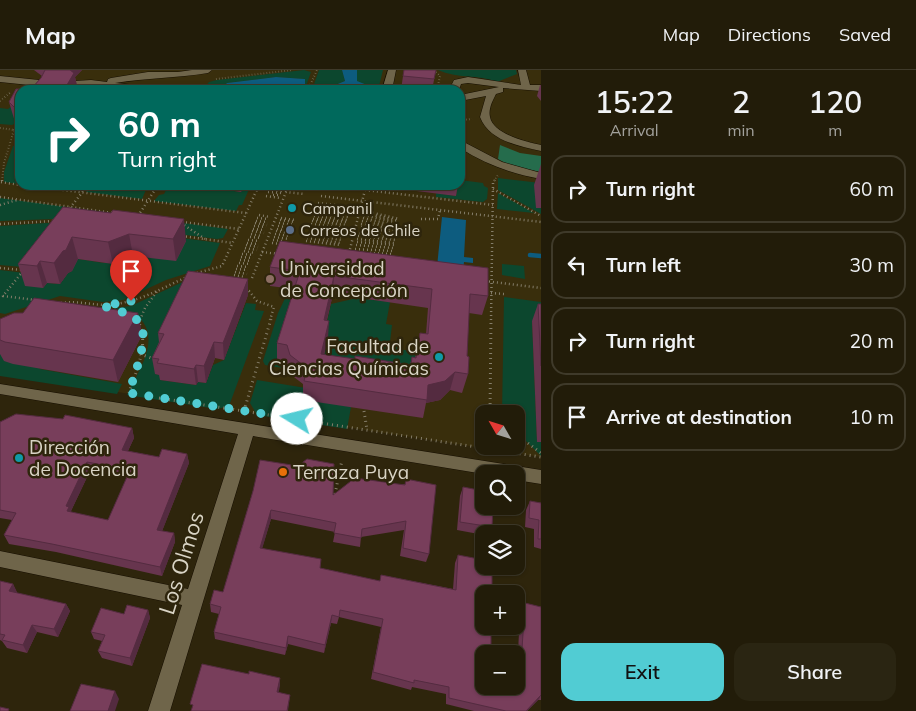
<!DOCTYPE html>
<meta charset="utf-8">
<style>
body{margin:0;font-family:Mulish,sans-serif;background:#2a2512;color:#f1f3f6;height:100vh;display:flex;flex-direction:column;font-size:19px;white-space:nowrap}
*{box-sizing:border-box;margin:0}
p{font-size:16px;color:#a2a19c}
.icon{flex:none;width:28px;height:28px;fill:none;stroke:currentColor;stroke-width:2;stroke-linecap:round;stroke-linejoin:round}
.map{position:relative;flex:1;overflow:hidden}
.drawer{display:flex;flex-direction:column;background:#221c09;width:375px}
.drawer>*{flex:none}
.banner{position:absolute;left:15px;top:15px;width:450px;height:105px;border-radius:15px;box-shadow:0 1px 4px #0004,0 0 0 1px #3f3a2a;background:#00695c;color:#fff;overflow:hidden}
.needle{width:32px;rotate:309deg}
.controls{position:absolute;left:475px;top:335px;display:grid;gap:10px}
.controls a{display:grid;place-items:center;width:50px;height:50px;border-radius:10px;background:#221c09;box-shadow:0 1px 4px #0004,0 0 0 1px #3f3a2a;font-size:25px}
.pin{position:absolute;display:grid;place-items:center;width:42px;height:42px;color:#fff;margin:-51px -21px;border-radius:50% 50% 50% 0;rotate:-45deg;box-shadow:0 0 5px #0007}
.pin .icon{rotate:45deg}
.me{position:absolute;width:55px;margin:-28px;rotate:279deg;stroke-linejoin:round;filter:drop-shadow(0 0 4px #0008)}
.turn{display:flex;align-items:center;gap:18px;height:105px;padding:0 20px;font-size:22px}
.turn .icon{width:65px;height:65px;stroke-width:2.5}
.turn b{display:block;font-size:35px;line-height:42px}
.eta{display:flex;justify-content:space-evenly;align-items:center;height:85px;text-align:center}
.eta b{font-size:30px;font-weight:600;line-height:35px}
.cta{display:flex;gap:10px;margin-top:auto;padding:10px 20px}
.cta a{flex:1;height:58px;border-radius:15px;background:#51ccd3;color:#111;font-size:20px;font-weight:600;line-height:58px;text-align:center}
.cta a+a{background:#2a2512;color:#f1f3f6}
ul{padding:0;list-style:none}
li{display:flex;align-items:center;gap:15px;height:68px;margin:0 10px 8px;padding:0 10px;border:2px solid #3f3a2a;border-radius:15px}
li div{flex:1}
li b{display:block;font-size:19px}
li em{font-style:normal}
header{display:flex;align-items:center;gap:30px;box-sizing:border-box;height:70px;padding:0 25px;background:#221c09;border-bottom:1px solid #3f3a2a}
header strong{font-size:24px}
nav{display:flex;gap:28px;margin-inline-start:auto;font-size:18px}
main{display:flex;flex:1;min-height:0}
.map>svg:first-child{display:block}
</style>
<header>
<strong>Map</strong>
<nav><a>Map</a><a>Directions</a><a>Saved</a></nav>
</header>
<main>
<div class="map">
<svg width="541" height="641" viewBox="0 0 541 641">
<rect width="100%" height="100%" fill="#2e250c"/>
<!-- built -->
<path fill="#392e0c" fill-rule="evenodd" d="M0,0H541V387L0,304ZM20,20H460V115H20ZM484,344H516V376H484Z"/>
<!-- green -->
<path fill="#0c472e" d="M304,0L311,2L305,19V9L276,7L227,13L224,17L231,20H205L204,18L209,12L217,10Z
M319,0H342L345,11L323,20H312Z
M357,0H383L378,20H366L357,11Z
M438,0H516L517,4L497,12C478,4 457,9 438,0Z
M12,36L16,53L12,55L0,54V38L8,39Z
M20,74V114L4,112V102L13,76Z
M498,108L541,113L536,137L541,138V144L498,120Z
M460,110L483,113L484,116L488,118L487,129L483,132L436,127V123L456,126L457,115H460Z
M92,115H148L142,129L86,122Z
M169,115L200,116L199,119L213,121L214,118L240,122L244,116L251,115L242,135H239L236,141L154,131L159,125L164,124Z
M498,123L534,143L497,139Z
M0,128L134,146L0,151Z
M146,148L228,159L223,168L217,169L139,159Z
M47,153L55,154L22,197L0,195V156Z
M80,160L43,218L47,213L60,214L68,203L72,201V197L78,189C120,195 119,200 144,163L220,173L210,196L166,210L123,230L103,232L60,226L5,244L0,243V200L25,203Z
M502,194L524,196L525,209L502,205Z
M189,209L155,304L161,305L160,310L196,315L198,312L206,313L213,295L224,290L246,233L256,234L255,240L264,241L229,336L217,339L127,325C136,305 159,274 143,252C137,244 124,241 115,238L131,236Z
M290,218L299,220L277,292L288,294V299L265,295L263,291L278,243Z
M504,227L541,232V252L532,251L537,371L541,372V386L516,361V344H502Z
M357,228L390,232L386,254L392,255L390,272L399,279L416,282L412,307L321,297L328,270L323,269L331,234Z
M0,259L40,299L122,314L117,324L0,306Z
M257,310L306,318L351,337L347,359L257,345L250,333Z"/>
<!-- forest -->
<path fill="#256c4c" d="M500,75L520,83L541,86V102L511,96L498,89Z"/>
<!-- water -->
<path fill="#0d5c7f" d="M342,0H357V11L367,15L366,20H323L345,11Z
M276,7L305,9V19L309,20H231L224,16L227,13Z
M442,147L466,150L464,187L473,188V193L464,192L463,200L437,197Z"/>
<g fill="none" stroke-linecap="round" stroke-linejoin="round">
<!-- stream -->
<path stroke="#0d5c7f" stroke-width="4.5" d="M530,185L541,186"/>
<defs>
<path id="minor" d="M192,0H212L208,3C177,8 146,8 115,13L154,17L159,20H130L91,16L59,18L0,12V6L59,12L91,10L107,12L108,9L111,8L148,2H178Z
M388,0H396L392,20H382Z
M518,0H526L530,15H541V21L503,18V22L496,24C493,30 488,39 490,47C493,64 527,72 541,75V81C519,76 489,71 480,47L486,26L460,31V25L499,17L468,13L461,14L459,20H449L454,10L468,7L521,15Z
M460,70L502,92L541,103V109C512,104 485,94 460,78Z
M0,314L541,400V414L516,410V404H484L253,366L170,641H148L182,535L0,497V481L188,519L238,364L0,324Z"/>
</defs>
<!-- minor casing -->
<use href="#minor" stroke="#160e00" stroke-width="1"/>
<!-- path-far3 -->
<path stroke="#857e6a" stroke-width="2" stroke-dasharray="0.5 2.5" stroke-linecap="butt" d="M434,0L440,6L437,20
M216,9L293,0
M174,18L199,20
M308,20L317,0
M0,31L11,22
M460,50L472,49
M0,58L14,60L4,93L2,111
M14,60L16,54H20
M494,111L498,105"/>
<!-- path-far2 -->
<path stroke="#857e6a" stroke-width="2.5" stroke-dasharray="1 3" stroke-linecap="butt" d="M2,110V112
M1,112L20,115
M23,115L246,143
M126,115L155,119
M271,116L284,117
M269,119L282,121
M493,119L541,146
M365,120L493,135
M268,122L282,123
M273,125H280
M266,126L280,128
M321,126L541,152
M0,127L113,143
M318,133L351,137
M0,135L17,130
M318,135L350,139
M70,138L88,115
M317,138L349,142
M316,141L348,144
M365,141L399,149
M315,143L348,147
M364,143L399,151
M259,145L270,147
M364,145L398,153
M138,146L158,115
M314,146L347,150
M257,148L269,149
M281,148L295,150
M363,148L398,156
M313,149L346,152
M421,149H438L440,140
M280,150L295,152
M256,151L268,152
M312,151L346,155
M362,151L397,158
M182,152L239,159
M181,153L205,169
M255,153L267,155
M279,153L294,155
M0,154L54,151
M311,154L345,158
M361,154L397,160
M254,156L266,157
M278,156L293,158
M310,157L344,161
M361,157L396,163
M253,159L265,160
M277,159L292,161
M310,160L343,164
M360,160L396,165
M252,161L264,163
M276,161L291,163
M309,162L343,167
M359,163L395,168
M251,164L262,166
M275,164L290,166
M308,165L342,170
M182,166L233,173
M358,166L395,170
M250,167L261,168
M274,167L289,169
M307,168L341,173
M357,169L394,173
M248,170L260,171
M273,170L282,171
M306,171L340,175
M357,172L394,175
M247,173L259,174
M272,173L281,174
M246,175L258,177
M356,175L393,178
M245,178L257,180
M355,179L393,181
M244,181L255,183
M262,182L278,184
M349,183L365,120L360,115
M370,183L392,184
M242,184L254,185
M241,187L253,188
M240,190L252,191
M239,193L251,194
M237,196L249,197
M0,198L22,200
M236,199L248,200
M23,201L3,226L35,230
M235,202L247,204
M197,203L222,196L259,115
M234,205L245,207
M252,208L286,122L304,124
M485,211L541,218
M245,220L249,221L257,231L274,237L270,250
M491,223L504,224
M61,233C79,230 97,237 115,234C141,231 164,217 187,207
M140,250L145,238L158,220
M491,250L493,113L495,110"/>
<!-- path-far1 -->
<path stroke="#857e6a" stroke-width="3" stroke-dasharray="1 4" stroke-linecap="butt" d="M139,252L140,249
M140,284L154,289
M129,323C136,300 150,274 138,251
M159,328L541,387
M244,341L271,249
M364,341L367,360
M490,344L491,249
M516,364L541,383
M335,424L342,390"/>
<!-- path -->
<path stroke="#857e6a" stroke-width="4" stroke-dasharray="2 5" stroke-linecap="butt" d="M335,426L336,423"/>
<!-- minor -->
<use href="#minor" fill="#6f654a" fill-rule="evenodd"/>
</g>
<!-- wall -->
<path fill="#67354e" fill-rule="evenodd" d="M34,0H82L75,7L78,20H20V64L17,54L15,52L9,32L16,19H31L41,8L42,6Z
M436,0L432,20H401L403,6Z
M540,15H541V31L537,26Z
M541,94V138H536L534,115Z
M170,115H248V116H244L241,122L214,118L213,120Z
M377,115H458L456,126L377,116Z
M63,137L186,171L176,191L133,186L113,194L78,189L72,201L68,203L60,214L47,213L43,218L25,216L18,194Z
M270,197L488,226L482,245L469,243L467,286L468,304L462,323L450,320L440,330L426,333L423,348L303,330V314L290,304L286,294L277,292V273L294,219L270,216ZM333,224L428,238L426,264L420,263L415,288L412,287L410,295L355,289L324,285L328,269L327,250Z
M248,225L224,290L215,288L206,313L198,312L196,315L160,310L159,305L155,304L152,288L159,272L158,263Z
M538,234H541V372H537L532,251Z
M138,243L142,265L118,312L13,294L4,291L0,284V249Z
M0,352L132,358L134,368L128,381L159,387L187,384L189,393L162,461L174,463L175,472L162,506L56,482L9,474L4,465L12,450L0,448ZM90,401L127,408L108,450L71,442V441Z
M405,414L429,484L426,492L400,486L404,460L361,467L360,477L333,472L335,462L271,449L262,478L320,498L380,511L381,505L453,519L455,493L458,485L484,616L518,583L520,541L525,533L541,537V630H538L527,641H474L446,634V624L412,617L411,620L371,609L381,557L339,547L337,554L331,553L324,583L288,574L285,585L215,569L214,562L219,544L211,542L210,534L223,522L253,421L333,425Z
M463,417L492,457L490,464H484V465L457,460L460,426Z
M530,431L541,433V479L534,477V459L525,457L526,440Z
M0,511L13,514L17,523L66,534L70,541L58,567L37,562L27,583L7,578L2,571L0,570Z
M148,540L150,548L132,596L102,588L98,581L102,571L94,569L91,562L124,544Z"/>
<!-- shaded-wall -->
<path fill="#542b40" d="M71,0H82L75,7L78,20H64L72,6Z
M240,115L244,116L241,122Z
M184,149L186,171L176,191L173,169Z
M129,164L133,186L113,194L108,172Z
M72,167L78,189L72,201L68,203L60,214L54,193Z
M40,191L47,213L43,218L37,196Z
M334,206L333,224L322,269L324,250Z
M248,209V225L224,290L223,273Z
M138,243L142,265L118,312L113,290Z
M329,251L328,269L319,303L321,284Z
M214,272L215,288L206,313L204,296Z
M196,295L198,312L196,315L194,299Z
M455,302L450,320L440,330L426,333L428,315Z
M132,358L134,368L124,389L122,380Z
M187,384L189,393L159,469L157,460Z
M87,392L90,401L71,441L73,446L71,450L66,436Z
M271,440V449L260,486V478Z
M174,463L175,472L162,506L160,497Z
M13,514L17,522L13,529L9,521Z
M66,534L70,541L58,567L54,559Z
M148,540L150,548L132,596L130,588Z
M332,545L331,553L324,583L325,575Z
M32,555L37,562L27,583L23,575Z
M288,566V574L285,585L286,578Z
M280,608V616L277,630V622Z
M115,621L119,629L115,641H108Z
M290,625L288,641H287Z
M541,625L538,630L527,641H526Z"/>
<!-- building -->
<path fill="#783e5b" stroke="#542b40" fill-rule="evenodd" d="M45,0H70L74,3L64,20H20V56L16,50L19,42L9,32L16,19H31L41,8Z
M404,0H436L434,9L403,6Z
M460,72H463L460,105Z
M63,137L111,143L113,140L184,149L173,169L129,164L108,172L72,167L66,180L63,181L54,193L40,191L37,196L18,194Z
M280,171L488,198V226L470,224L467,286L469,287L468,304L455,302L445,311L428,315L427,330L304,311L307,298L290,285L287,275L277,273L300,201L270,197ZM334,206L432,219L428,264L420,263L416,288L412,287L411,295L355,286V289L321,284L329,251L324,250Z
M188,201L248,209L223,273L214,272L204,296L196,295L194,299L157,293L159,289L152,288L164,264L158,263Z
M34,228L138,243L113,290L5,272L0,270V249L14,243H23Z
M538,234H541V296Z
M16,344L63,349L65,345L132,358L122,380L159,387L162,379L187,384L157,460L174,463L160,497L52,474L4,465L16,443L0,440V352ZM87,392L130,400L108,450L67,441L69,437L66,436Z
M307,389L334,394L333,425L355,408L405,415L406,409L436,415L429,484L403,478L406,451L362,459L361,468L334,463L336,453L271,440L260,478L321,489L320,498L380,511L381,505L456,520L458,485L484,490V496H492V524H484V556H491V584H484V616H516V585L522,579L525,533L541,537V625L526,641H506L449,628V617L414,610V613L373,602L383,549L340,540L339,547L332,545L325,575L288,566L286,578L214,562L221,537L210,534L214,520L223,522L253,421L260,390L298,396Z
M463,417L484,421V436H493L492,457L460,452Z
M530,431L541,433V469H538L539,450L529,448Z
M0,511L13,514L9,521L66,534L54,559L32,555L23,575L2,570L5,565L0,564Z
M127,535L148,540L130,588L98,581L105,565L91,562L101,538L124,544Z
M202,594L249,604V601L280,608L277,622L290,625L287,641H191L193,635L190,634Z
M81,614L115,621L108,641H70Z
M0,637L9,639L8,641H0Z"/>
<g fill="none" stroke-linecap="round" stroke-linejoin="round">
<!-- route -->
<path stroke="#51ccd3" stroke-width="9" stroke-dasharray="0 16.2" d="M131,231L103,236C113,239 131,243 139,252C151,266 133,307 129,323L297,349"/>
</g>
<!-- markers -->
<g fill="#0f9aa8" stroke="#2e250c" stroke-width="2">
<circle cx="292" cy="138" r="5"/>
<circle cx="439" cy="287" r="5"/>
<circle cx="19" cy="388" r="5"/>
</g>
<circle fill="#5c6f8a" stroke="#2e250c" stroke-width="2" cx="290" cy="160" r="5"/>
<circle fill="#8d6e63" stroke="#2e250c" stroke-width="2" cx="270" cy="209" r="5"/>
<circle fill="#e8710a" stroke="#2e250c" stroke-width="2" cx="283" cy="402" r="5"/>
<g text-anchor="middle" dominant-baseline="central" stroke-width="5" stroke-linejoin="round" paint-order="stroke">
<!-- far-poi labels -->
<g font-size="16" fill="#d9d4c5" stroke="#2e250c" text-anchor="start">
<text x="302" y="138">Campanil</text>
<text x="300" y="160">Correos de Chile</text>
</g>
<!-- poi labels -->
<g font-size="19" fill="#d9d4c5" stroke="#2e250c" text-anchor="start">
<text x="280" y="198">Universidad<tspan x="280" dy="22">de Concepción</tspan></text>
<text x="429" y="276" text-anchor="end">Facultad de<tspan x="429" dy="22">Ciencias Químicas</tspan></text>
<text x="29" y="377">Dirección<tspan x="29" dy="22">de Docencia</tspan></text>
<text x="293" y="402">Terraza Puya</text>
</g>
<!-- near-street labels -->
<g font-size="22" fill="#d9d4c5" stroke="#2e250c">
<text transform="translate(181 493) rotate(-73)">Los Olmos</text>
</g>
</g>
</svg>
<div class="controls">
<a><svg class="needle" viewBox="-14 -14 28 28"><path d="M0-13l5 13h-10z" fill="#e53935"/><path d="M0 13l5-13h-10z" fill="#a2a19c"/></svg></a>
<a><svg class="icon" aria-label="search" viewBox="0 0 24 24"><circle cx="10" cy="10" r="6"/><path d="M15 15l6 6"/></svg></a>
<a><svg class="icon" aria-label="layers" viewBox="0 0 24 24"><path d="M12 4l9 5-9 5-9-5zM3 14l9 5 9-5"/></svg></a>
<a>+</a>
<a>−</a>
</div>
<div class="pin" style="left:131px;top:231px;background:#d93025"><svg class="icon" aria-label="arrive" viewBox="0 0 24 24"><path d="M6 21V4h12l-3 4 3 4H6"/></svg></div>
<svg class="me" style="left:297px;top:349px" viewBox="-20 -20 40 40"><circle r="19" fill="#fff"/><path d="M0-13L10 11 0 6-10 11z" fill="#51ccd3"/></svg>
<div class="banner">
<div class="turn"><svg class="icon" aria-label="right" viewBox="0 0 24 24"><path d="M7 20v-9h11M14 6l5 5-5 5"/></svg><div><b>60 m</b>Turn right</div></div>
</div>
</div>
<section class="drawer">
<div class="eta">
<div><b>15:22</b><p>Arrival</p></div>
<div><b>2</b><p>min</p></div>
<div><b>120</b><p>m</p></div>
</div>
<ul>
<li><svg class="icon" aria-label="right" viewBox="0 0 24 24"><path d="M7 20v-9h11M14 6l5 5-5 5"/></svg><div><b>Turn right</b></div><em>60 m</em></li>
<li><svg class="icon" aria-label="left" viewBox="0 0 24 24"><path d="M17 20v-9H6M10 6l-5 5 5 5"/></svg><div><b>Turn left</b></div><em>30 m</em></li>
<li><svg class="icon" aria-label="right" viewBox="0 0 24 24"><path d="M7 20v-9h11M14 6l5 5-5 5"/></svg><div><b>Turn right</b></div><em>20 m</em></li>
<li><svg class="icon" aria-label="arrive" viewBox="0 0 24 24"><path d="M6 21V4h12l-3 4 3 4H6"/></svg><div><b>Arrive at destination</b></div><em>10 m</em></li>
</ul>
<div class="cta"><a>Exit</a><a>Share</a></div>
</section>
</main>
